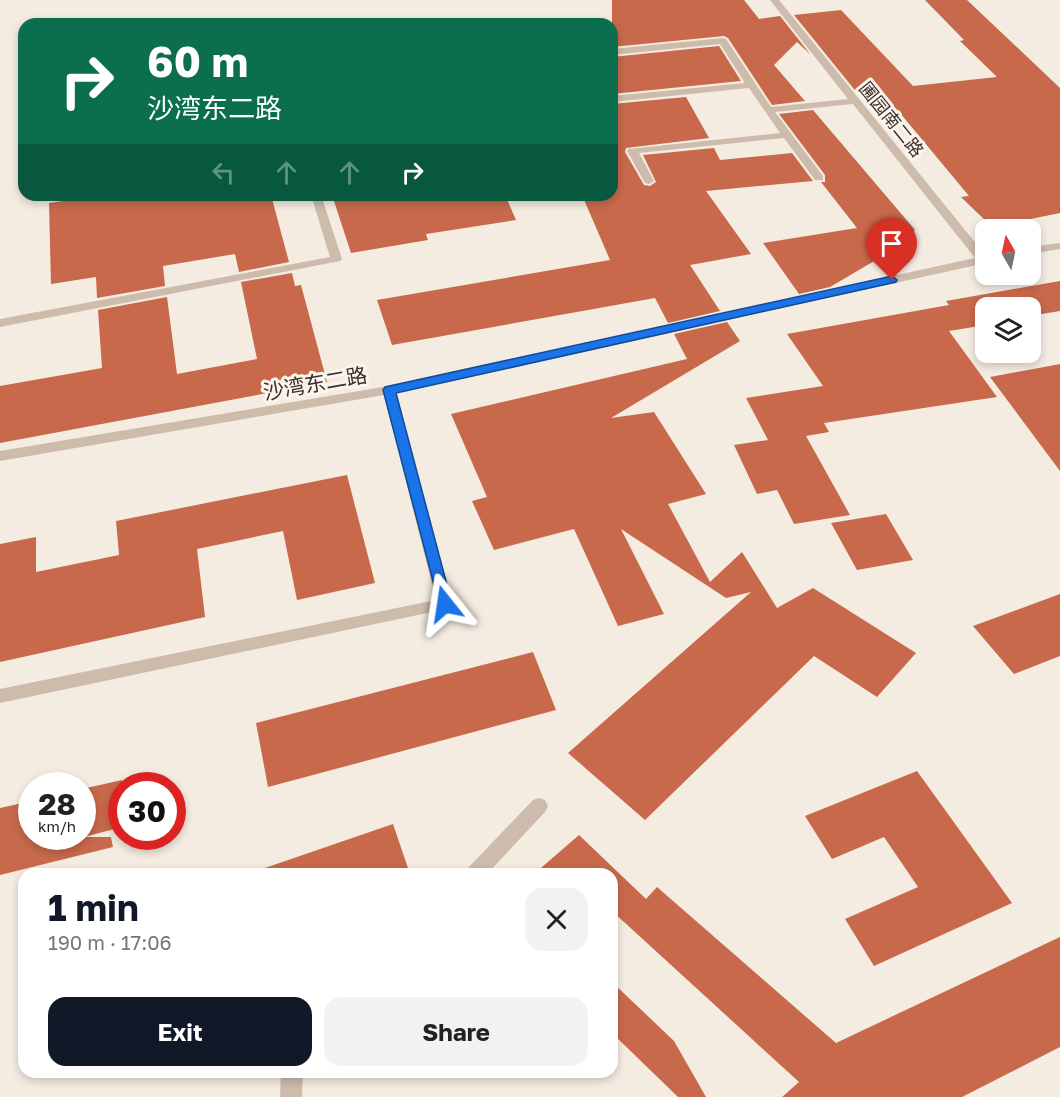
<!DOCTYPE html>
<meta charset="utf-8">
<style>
body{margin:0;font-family:"Golos Text","Noto Sans SC",sans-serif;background:#f2f2f2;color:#222;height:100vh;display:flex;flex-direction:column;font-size:22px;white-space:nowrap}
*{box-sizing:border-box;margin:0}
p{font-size:20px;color:#767676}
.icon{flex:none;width:33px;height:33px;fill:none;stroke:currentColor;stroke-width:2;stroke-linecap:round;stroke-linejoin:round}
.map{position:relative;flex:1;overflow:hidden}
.panel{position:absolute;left:18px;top:868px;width:600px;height:210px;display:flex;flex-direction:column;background:#fff;border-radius:18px;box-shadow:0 3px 9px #0003}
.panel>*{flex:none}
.guide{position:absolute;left:18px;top:18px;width:600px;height:183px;border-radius:18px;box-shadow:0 3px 9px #0003;background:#0b6e4f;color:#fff;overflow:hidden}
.needle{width:39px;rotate:351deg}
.fabs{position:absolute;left:975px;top:219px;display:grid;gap:12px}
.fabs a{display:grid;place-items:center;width:66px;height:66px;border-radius:12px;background:#fff;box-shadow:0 3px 9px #0003;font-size:30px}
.speed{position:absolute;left:18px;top:772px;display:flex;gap:12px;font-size:30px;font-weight:700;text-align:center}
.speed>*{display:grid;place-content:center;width:78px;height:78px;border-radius:50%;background:#fff;box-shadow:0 3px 9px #0003;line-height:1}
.speed small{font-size:15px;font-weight:400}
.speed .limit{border:9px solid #d22;background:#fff;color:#111}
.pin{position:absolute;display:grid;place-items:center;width:51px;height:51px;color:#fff;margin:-62px -26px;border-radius:50% 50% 50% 0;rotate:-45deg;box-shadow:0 0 6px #0007}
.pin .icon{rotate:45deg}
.me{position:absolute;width:66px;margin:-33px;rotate:345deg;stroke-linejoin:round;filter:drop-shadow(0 0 4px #0008)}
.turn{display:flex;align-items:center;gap:21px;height:126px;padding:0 30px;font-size:27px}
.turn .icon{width:78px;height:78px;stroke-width:2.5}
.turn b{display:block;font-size:42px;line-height:51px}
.lanes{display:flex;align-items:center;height:57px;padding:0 30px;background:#0003;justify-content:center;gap:30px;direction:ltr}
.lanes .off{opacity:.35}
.round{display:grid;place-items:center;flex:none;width:63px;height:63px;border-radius:18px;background:#f2f2f2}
.summary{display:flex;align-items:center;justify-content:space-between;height:102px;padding:0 30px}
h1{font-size:36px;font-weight:700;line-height:45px;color:#111827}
.action{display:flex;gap:12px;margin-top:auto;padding:12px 30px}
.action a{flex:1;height:69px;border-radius:18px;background:#111827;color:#fff;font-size:24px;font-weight:700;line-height:69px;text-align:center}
.action a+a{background:#f2f2f2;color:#222}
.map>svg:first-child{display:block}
</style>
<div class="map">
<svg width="1060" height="1097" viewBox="0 0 1060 1097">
<rect width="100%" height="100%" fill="#f4ebe1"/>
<!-- building -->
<path fill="#c8694b" d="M612,0H744L759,19L780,16L810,54L797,42L774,65L805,101L772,105L728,38L724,36L612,47Z
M925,0H967L1060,88V213L992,227L961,197L969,196L900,113L880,92L858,94L794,15L841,10L913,86L997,77L960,41L964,40Z
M719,46L741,81L612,94V57Z
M686,97L709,138L626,148L625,152L644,185L650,186L656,182L643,155L714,148L720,160L792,153L813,181L706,191L751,254L690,265L720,311L668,323L655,298L392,345L377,300L610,260L582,195H612V104Z
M813,110L915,230L889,258L876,260L830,287L799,294L763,243L857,228L821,182H825V175L779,114Z
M105,195H271L289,262L239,272L235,254L163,266L165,286L97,298L96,277L51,284L49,203Z
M332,195H505L516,220L426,234L428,240L351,253Z
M292,273L295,286L301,285L327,382L0,443V386L102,368L98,310L167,297L177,374L257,359L241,282Z
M1060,281V311L1030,316V308H986V325L949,331L997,397L824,423L829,432L806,436L850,515L794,524L777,490L757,494L734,445L768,440L746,398L823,386L787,334L949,305L946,301Z
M727,322L740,341L611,418L654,412L706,494L668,504L710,582L742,552L777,608L813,588L916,653L877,697L814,656L645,820L568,753L751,592L726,598L621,529L664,614L618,626L574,529L494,550L472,501L487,497L451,414L687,359L674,334Z
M1060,364V471L990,377Z
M347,475L375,583L297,600L283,531L197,549L205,617L0,662V544L36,537V572L119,555L116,521Z
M886,514L913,560L857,570L831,523Z
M1060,594V656L1014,674L973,626Z
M533,652L556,710L268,787L256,723Z
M917,771L1012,903L874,966L845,919L918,887L884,837L832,859L805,816Z
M122,780V827L84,837H111L113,847L0,875V808L32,801V837H82V789Z
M393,824L410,874H260L259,870Z
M579,835L646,899L657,887L836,1043L1060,937V1047L962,1097H782L799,1082L612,911V874H534Z
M612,982L674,1041L706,1097H678L612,1033Z"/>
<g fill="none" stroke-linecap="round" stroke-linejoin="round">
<!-- minor -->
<path fill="#cdbbac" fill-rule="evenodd" d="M770,0H779L986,256V263L396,393L453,604L451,608L0,703V689L436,600L384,395L0,461V451L389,386L975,258L853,104L775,112L823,176V180H815L784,138L639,153L654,181L649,184L645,183L627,151L628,149L780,133L749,88L612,102V96L745,83L720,44L612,55V49L723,38L726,39L771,107L848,99Z
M311,195H321L342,259L340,261L0,327V319L330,257Z
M1060,243V249L1030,254V247Z
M539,798L545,800L548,806L545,812L487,874H466L468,868L533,800Z
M281,1072H303L302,1097H280Z"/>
</g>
<!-- route -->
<path fill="#1a73e8" stroke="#114b97" stroke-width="1.5" d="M892,276L897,280L896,282L396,393L452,604L450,608H440L383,390L385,387Z"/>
<g text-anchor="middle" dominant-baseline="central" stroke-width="6" stroke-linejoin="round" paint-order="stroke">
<!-- far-street labels -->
<g font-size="18" fill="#3b302b" stroke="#fbf5ee">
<text transform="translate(892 119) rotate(51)">圃园南二路</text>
</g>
<!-- street labels -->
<g font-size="21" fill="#3b302b" stroke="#fbf5ee">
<text transform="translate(315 383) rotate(-10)">沙湾东二路</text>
</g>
</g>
</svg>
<div class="fabs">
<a><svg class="needle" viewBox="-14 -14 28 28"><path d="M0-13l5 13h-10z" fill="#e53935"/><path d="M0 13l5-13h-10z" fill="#767676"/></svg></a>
<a><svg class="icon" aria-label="layers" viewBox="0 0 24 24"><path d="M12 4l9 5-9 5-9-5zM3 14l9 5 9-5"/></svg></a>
</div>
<div class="speed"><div>28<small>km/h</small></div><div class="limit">30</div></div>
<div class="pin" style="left:892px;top:280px;background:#d93025"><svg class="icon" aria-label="arrive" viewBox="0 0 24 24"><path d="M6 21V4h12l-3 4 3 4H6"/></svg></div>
<svg class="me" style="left:445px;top:604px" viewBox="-20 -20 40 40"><path d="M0-17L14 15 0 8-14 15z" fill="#1a73e8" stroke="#fff" stroke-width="4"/></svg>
<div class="guide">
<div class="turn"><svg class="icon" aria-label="right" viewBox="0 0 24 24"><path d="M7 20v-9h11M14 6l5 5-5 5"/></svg><div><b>60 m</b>沙湾东二路</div></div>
<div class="lanes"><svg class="icon off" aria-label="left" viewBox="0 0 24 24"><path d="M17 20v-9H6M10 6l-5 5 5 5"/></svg><svg class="icon off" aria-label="ahead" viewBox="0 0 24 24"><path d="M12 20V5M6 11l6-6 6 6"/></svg><svg class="icon off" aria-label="ahead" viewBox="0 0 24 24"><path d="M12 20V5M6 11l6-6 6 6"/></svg><svg class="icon" aria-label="right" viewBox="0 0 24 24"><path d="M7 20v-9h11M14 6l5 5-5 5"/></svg></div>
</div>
<section class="panel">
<div class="summary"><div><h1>1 min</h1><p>190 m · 17:06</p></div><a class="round"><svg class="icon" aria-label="close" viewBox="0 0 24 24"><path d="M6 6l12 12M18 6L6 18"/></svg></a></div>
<div class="action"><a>Exit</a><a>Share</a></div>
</section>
</div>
